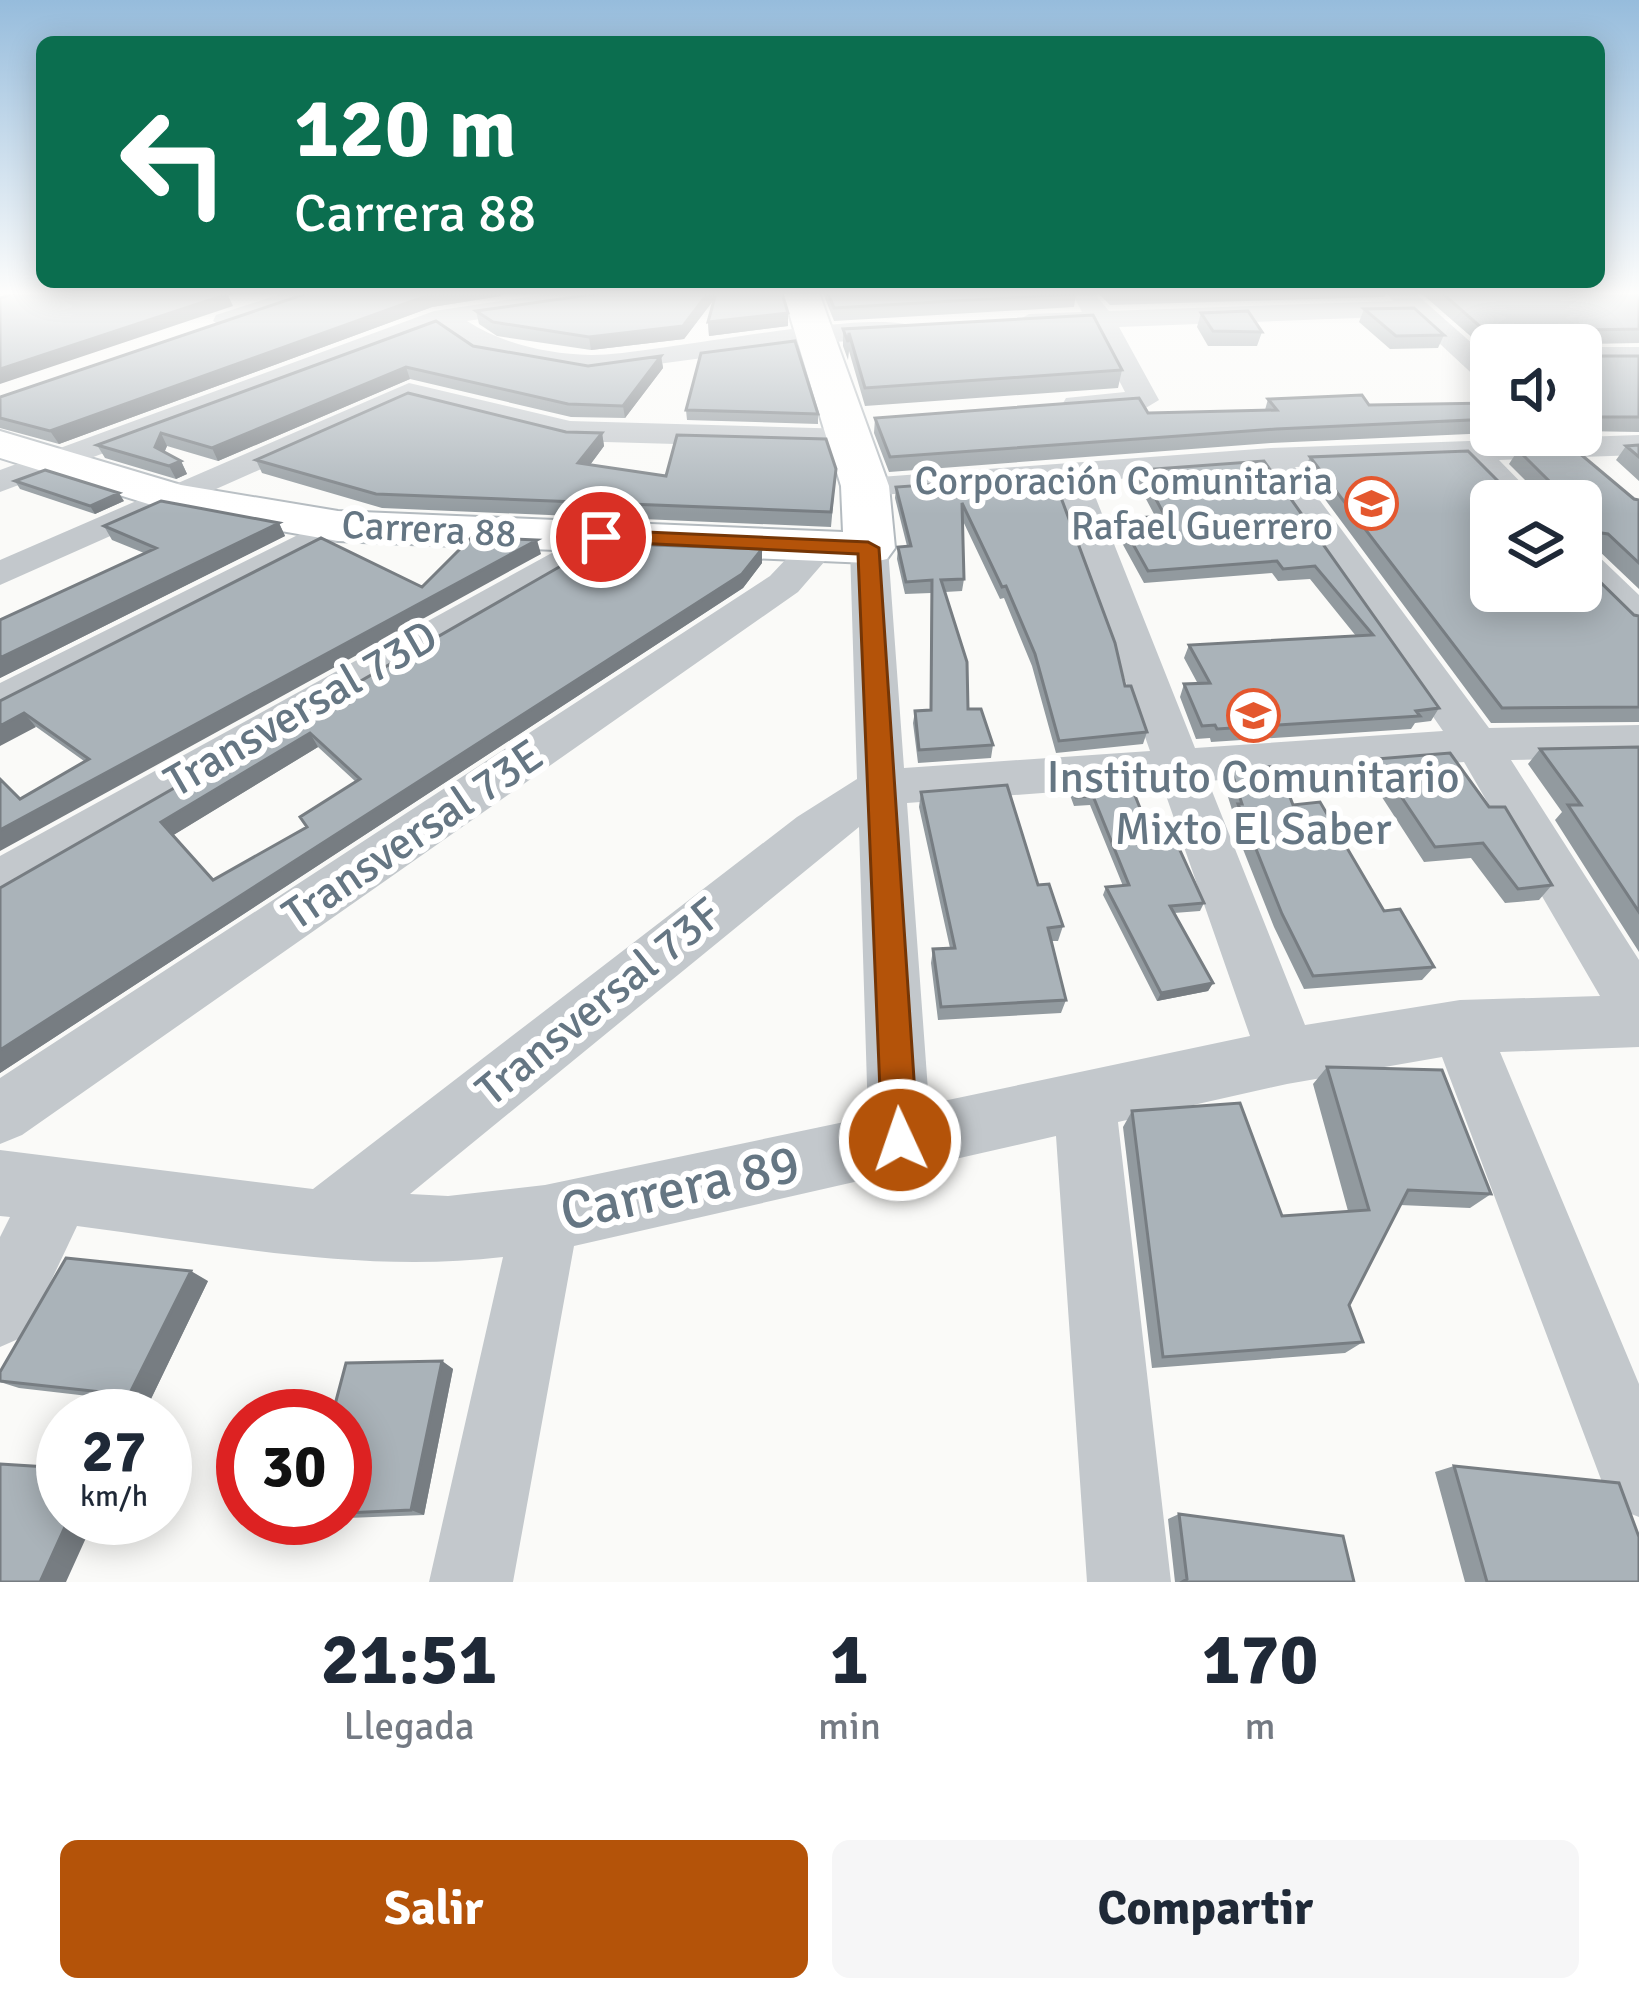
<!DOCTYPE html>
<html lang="es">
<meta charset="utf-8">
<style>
body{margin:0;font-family:Signika,sans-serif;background:#f6f6f7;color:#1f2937;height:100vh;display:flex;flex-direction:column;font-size:45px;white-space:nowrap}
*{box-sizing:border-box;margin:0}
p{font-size:39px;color:#747a83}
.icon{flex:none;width:66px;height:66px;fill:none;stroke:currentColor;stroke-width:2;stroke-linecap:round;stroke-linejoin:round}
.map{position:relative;height:1582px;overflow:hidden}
.sheet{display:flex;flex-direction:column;background:#fff;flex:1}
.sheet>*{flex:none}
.top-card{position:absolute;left:36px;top:36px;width:1569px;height:252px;border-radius:18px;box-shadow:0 6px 30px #0003;background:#0b6e4f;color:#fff;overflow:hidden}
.tools{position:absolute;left:1470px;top:324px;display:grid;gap:24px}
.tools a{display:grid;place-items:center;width:132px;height:132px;border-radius:18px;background:#fff;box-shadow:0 6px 30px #0003;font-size:60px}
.speed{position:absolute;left:36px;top:1389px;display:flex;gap:24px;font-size:60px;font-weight:700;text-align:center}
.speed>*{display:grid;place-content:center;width:156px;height:156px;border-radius:50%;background:#fff;box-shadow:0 6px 30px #0003;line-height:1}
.speed small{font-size:30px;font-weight:400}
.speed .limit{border:18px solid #d22;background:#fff;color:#111}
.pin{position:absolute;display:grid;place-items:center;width:102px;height:102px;color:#fff;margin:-51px;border:6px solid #fff;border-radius:50%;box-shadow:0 3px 12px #0007}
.me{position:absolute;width:132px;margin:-66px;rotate:357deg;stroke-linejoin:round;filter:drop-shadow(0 0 9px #0008)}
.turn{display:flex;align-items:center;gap:42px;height:252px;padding:0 60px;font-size:54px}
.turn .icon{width:156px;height:156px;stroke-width:2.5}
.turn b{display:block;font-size:84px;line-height:102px}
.eta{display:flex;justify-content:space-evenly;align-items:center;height:204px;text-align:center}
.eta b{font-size:72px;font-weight:800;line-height:84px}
.cta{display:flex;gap:24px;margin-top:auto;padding:24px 60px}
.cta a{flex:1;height:138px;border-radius:18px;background:#b45309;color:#fff;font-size:48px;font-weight:800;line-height:138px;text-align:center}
.cta a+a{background:#f6f6f7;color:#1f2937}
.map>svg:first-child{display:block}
</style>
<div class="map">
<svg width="1639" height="1582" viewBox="0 0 1639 1582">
<rect width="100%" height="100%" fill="#fafaf8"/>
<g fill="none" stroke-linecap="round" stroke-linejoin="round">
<defs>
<path id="secondary" d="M783,293H819L889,486L895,548L887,559L869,563L338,541L174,512L0,458V431L181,485L338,511L843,532L841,486Z"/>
</defs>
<!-- secondary casing -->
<use href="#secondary" stroke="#b3babf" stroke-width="4"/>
<!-- street -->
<path fill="#c3c8cc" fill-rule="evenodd" d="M284,293H321L317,298L236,327L226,329L213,321L216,315Z
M554,293H617L604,301L467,321C502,344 549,354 590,355C644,357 891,302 919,330L905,338L815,343L591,373L477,353L440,327L0,492V470L434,311Z
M1072,293H1094L1109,311L1393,301L1387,293H1415L1491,360V385L1481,382L1410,316L1119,327L1159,400L1144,409L1077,414L1066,412L1062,405L1066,398L1125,392L1092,328L1029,330L1015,322L1029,314L1082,312Z
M1581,347H1639V365H1581Z
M409,383L570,421L850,429L866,439L850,449L570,441L412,402L0,585V560Z
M1639,435V455L1499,460L1539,501H1501L1462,461L1295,467L1489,728L1639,725V757L1511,760L1639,960V1047L1500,1052L1639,1384V1517L1611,1506L1442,1057L1287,1084L1118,1122L1171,1582H1087L1056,1136L574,1246L513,1582H429L503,1257C361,1274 217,1244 77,1226L25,1336L0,1347V1237L10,1217L0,1216V1150L313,1189L797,817L857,779L850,548L856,540H882L888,548L904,768L1150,751L1056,483L865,496L853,493L848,486L853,479L1271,448ZM1262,469L1443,731L1195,748L1089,481ZM1464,762L1600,996L1460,1000L1305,1025L1208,781ZM1162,784L1250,1036L929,1104L907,803ZM859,827L868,1117L545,1185L448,1196L410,1194Z
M338,515L351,518L356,526L351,534L0,717V683Z
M601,526L614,529L619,537L614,545L18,896L0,902V856Z
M819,535L832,538L838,546L798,592L22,1135L0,1144V1078L770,576L806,538Z
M1581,549L1594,552L1639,595V631L1625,627L1581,582Z"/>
<!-- secondary -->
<use href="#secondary" fill="#fff" fill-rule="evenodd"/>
</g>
<!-- wall -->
<path fill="#929a9f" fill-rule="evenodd" d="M308,293L501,296L432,307L59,444L0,428V397Z
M782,293L788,313V326L709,336L708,322L715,298L684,339L591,350L497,336L479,324L476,311Z
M823,293H1076V294L1074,307L834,321Z
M1098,293H1386L1384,297L1110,305Z
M1421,293H1639V343L1585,344L1584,351L1589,356H1639V432L1581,431V345H1491V354Z
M1364,309L1444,335L1438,348L1390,349L1359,322Z
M1201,313L1262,332L1257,346H1208L1197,327Z
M843,329L1122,370L1118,388L865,406L849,351L848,360L843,346Z
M473,346L588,366L661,356L663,368L625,418L571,417L410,379L218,461L167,446L164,453L181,461L187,474L176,479L105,458L97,445Z
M1268,399L1369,405L1491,403V433L1271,443L889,472L874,433L875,418L1265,410Z
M686,410L818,414V424L687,420Z
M566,432L602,433L604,446L590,465L666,476L835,483L831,527L382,508L262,473L256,460Z
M1639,445V481L1616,460L1626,446Z
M1518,450L1639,500V589L1597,549L1588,547V570L1634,615L1639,616V722L1491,723L1304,471L1310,457L1506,489L1535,490L1509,464Z
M1264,461L1439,708L1431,721L1415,723L1411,729L1211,742L1210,738L1196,739L1180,697L1184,684H1198L1184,658L1189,645L1356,636L1310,579L1278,581L1272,573L1144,583L1116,532L1119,519L1155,516L1137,482L1140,470Z
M1053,476L1125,686L1147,732L1143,744L1056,753L1032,666L1004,598L1000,599L962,519L964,579L962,591L945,592L968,709L993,745L991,758L918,763L913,723L915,711L930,710L931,593L905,594L897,559L898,547L907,546L895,498L896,487Z
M15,481L124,501L95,514L20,489Z
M279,523L285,536L0,678V620L144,553L112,540L104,526Z
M601,543L762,549V563L743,588L0,1073V888ZM318,747L356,782L300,817L306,827L213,880L173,835Z
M541,554L20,799L84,761L0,701Z
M1639,747V952L1555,820L1562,812L1528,764L1540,749Z
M1376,759L1489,807L1552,885L1539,900L1505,903L1471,858L1424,862L1367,774Z
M1231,770L1293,805L1434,967L1422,980L1304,989L1274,927L1231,819L1233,813L1224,784Z
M1073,787L1146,823L1204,903L1200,911L1174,913L1213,983L1208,991L1157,1001L1103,895L1106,887L1123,886L1090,805L1074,806L1070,795Z
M921,792L1038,885L1063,926L1058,941H1051L1066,1000L1061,1013L938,1020L931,963L933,949L950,948L919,807Z
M1327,1067L1491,1194L1470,1208L1400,1205L1349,1305L1363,1342L1345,1353L1152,1368L1123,1127L1132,1111L1282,1216L1348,1211L1313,1084Z
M208,1281L149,1403L19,1388L0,1382V1372Z
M442,1361L453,1369L424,1515L322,1519L318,1518H345V1416Z
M1454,1466L1639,1582H1465L1435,1472Z
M1179,1514L1354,1582H1175L1168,1519Z"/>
<!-- shaded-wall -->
<path fill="#777d82" d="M227,293L233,306L0,384V369Z
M445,293H500L501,296L432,307L59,444L50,431L429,295Z
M708,293H719L684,339L591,350L589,337Z
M788,313V326L709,336L708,322Z
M661,356L663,368L625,418L623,406Z
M406,367L410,379L218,461L212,448Z
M161,433L167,446L161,460L155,447Z
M602,433L604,446L581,477L578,463Z
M181,461L187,474L176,479L169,466Z
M119,493L124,501L95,514L90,506Z
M279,523L285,536L0,678V658Z
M537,540L541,554L0,851V830Z
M762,549V563L743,588L0,1073V1050Z
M24,713L36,727L0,746V726Z
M310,733L318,747L172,836L161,822Z
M1213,983L1208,991L1157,1001L1161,993Z
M191,1271L208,1281L149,1403L129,1395Z
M442,1361L453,1369L424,1515L411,1510Z
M69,1518H95L66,1582H40Z"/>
<!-- building -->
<path fill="#aab3b9" stroke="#777d82" stroke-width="3" fill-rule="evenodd" d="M15,293H227L228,294L0,369V298Z
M308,293H445L429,295L50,431L0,418V397Z
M602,293H708L683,326L589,337L493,322L476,311Z
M716,293H782L788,313L708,322Z
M828,293H1076V294L834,308Z
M1442,293H1639V329L1586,330L1584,351L1589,356H1639V417H1581V345H1501Z
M1414,308L1444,335L1396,336L1364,309Z
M1248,311L1262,332L1213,331L1201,313Z
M1093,315L1122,370L865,388L849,333L848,342L843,329Z
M436,321L473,346L588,366L661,356L623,406L568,404L406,367L212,448L161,433L155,447L181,461L169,466L97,445Z
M795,341L818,414L686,410L701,353Z
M408,393L566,432L602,433L578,463L666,476L677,435L826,439L836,469L831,512L376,494L256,460Z
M1362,395L1369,405L1491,403V419L1276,429L890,457L875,418L1139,398L1148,413L1277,410L1268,399Z
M1639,445V457L1626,446Z
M1572,447L1634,499L1639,500V563L1608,534L1588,531V570L1634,615L1639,616V707L1502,708L1310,457L1468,451L1506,489L1548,491L1551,483L1518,450ZM1491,501H1581V591H1491Z
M1264,461L1439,708L1416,711L1420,716L1217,729L1215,725L1202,726L1184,684L1210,683L1189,645L1373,635L1315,566L1283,569L1277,561L1148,571L1119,519L1165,516L1140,470Z
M45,470L119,493L90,506L15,481Z
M1053,476L1115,643L1125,686H1131L1147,732L1059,741L1035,654L1006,586L1002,587L962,503L964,579L941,580L967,662L968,709H981L993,745L919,750L915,711L931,710L932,580L906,582L898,547L911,546L896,487Z
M161,501L279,523L0,658V620L156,548L104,526Z
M472,537L537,540L0,830V779L20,799L89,759L24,713L0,726V701L321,538L422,587Z
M601,543L762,549L742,574L0,1050V888ZM310,733L360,779L300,817L307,827L213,880L161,822Z
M1639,747V912L1568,805H1581L1540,749Z
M1450,753L1489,807H1505L1552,885L1518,889L1483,843L1435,847L1376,759Z
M1278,766L1293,805L1320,802L1384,911L1400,909L1434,967L1313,976L1282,914L1238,804H1242L1231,770Z
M1130,783L1146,823L1167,822L1204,903L1170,906L1213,983L1161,993L1106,887L1129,885L1093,796L1076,797L1073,787Z
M1007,785L1038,885L1049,884L1063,926L1048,928L1066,1000L941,1007L933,949L955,948L921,792Z
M1327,1067L1442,1070L1491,1194L1408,1190L1349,1305L1363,1342L1163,1357L1132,1111L1240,1103L1282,1216L1369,1210Z
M66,1258L191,1271L129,1395L0,1381V1372Z
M442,1361L411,1510L345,1513V1416H332L346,1363Z
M0,1464L63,1468V1518H69L40,1582H0Z
M1454,1466L1619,1483L1639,1537V1582H1487Z
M1179,1514L1343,1536L1354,1582H1182L1187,1579Z"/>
<!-- sky -->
<linearGradient id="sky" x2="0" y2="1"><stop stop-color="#96bcdc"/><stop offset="0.57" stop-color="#fdfdfc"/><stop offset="1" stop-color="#fdfdfc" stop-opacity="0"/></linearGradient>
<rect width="1639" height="514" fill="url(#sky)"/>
<!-- route -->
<path fill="#b45309" stroke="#753606" stroke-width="3" d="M601,530L868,542L879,548L918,1140L912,1153L900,1158L887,1153L882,1140L858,554L594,541V532Z"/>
<!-- icons -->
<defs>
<symbol id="school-ring" viewBox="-11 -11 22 22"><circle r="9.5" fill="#fff" stroke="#e4572e" stroke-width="1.5"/><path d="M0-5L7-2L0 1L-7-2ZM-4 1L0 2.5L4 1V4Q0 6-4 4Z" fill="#e4572e"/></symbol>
</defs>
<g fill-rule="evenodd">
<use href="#school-ring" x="1342" y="474" width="59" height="59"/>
<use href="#school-ring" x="1224" y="686" width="59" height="59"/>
</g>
<g text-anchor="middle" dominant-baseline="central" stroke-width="12" stroke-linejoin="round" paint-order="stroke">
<!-- far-poi labels -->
<g font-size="39" fill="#657683" stroke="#fff" text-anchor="end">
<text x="1333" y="481">Corporación Comunitaria<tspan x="1333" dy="45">Rafael Guerrero</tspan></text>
</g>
<!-- far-street labels -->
<g font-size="39" fill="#657683" stroke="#fff">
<text transform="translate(429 529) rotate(3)">Carrera 88</text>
</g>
<!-- street labels -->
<g font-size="45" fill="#657683" stroke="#fff">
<text transform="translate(301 709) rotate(-30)">Transversal 73D</text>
<text transform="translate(413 835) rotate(-34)">Transversal 73E</text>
<text transform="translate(599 1002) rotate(-39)">Transversal 73F</text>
</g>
<!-- poi labels -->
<g font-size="45" fill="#657683" stroke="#fff">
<text x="1253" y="777">Instituto Comunitario<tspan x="1253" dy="52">Mixto El Saber</tspan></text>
</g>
<!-- near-street labels -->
<g font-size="54" fill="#657683" stroke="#fff">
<text transform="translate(680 1188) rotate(-12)">Carrera 89</text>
</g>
</g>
</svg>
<div class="tools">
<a><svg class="icon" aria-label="sound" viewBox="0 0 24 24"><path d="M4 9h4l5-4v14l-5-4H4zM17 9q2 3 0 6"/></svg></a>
<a><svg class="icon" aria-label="layers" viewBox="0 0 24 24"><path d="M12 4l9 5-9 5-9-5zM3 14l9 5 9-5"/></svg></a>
</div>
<div class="speed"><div>27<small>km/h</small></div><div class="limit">30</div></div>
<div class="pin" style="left:601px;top:537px;background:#d93025"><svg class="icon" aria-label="arrive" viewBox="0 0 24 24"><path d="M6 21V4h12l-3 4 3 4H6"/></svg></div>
<svg class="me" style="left:900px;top:1140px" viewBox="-20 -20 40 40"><circle r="17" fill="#b45309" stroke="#fff" stroke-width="3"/><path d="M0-11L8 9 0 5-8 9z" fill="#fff"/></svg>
<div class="top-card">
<div class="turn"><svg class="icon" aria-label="left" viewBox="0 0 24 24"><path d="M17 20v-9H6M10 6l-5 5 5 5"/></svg><div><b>120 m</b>Carrera 88</div></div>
</div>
</div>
<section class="sheet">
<div class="eta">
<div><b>21:51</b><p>Llegada</p></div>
<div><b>1</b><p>min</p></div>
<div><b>170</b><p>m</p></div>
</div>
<div class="cta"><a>Salir</a><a>Compartir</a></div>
</section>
